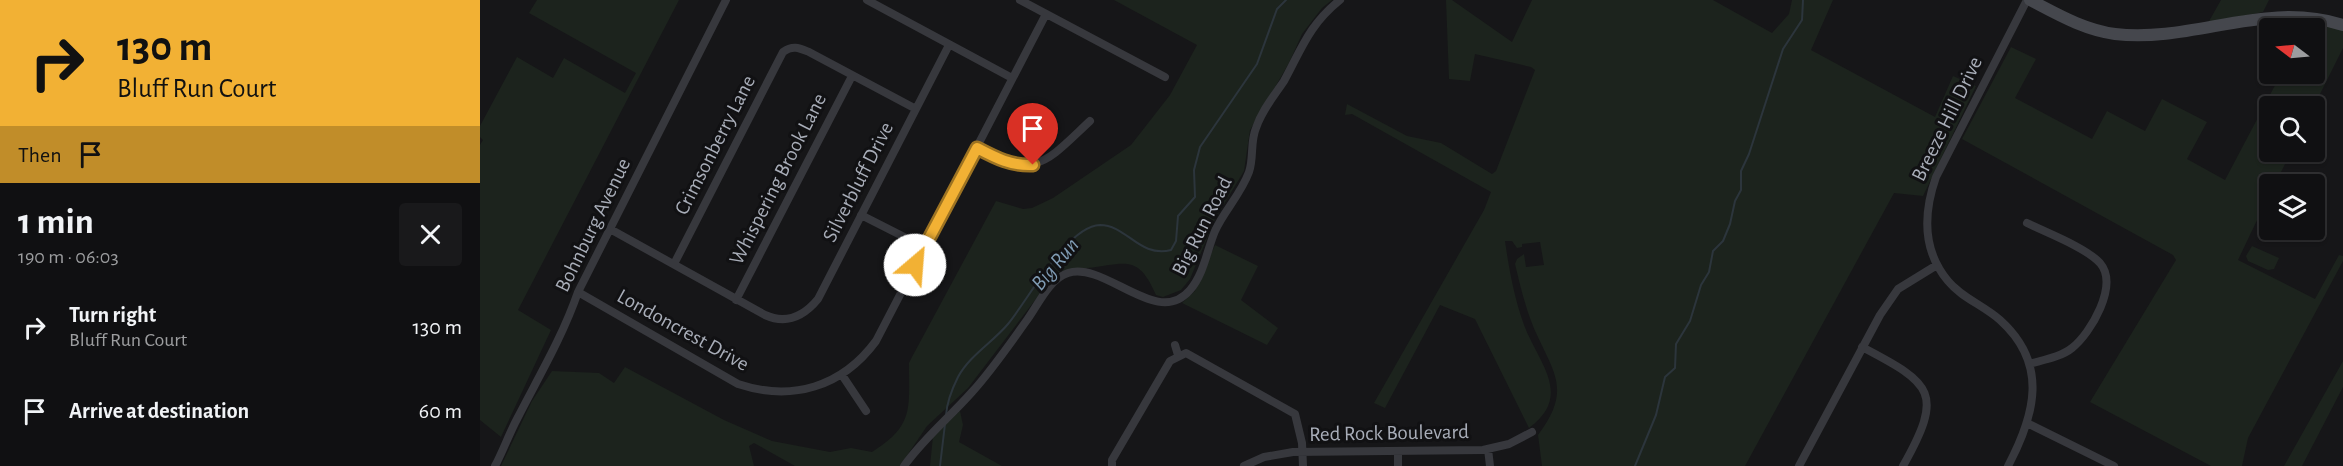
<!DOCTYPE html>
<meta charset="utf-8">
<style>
body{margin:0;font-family:"Alegreya Sans",sans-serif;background:#19191b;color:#f1f3f6;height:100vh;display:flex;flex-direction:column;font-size:22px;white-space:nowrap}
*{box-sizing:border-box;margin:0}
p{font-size:20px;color:#9c9d9f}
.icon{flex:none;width:33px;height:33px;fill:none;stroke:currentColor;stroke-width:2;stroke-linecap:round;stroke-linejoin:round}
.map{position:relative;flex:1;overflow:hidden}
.sheet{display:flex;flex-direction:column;background:#101012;width:480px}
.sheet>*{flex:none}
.banner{background:#f2b134;color:#111;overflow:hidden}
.needle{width:39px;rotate:286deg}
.controls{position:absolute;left:1779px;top:18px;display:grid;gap:12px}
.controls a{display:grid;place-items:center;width:66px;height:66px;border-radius:6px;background:#101012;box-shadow:0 2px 4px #0004,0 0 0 2px #303032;font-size:30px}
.pin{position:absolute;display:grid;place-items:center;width:51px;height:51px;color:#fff;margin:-62px -26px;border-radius:50% 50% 50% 0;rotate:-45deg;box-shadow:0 0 6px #0007}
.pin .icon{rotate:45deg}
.me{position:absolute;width:66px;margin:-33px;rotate:27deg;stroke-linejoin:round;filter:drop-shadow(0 0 4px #0008)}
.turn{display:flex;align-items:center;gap:21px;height:126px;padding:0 18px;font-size:27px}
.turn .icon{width:78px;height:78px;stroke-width:2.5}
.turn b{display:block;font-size:42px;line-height:51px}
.then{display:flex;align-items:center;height:57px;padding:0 18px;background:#0003;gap:12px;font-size:22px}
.round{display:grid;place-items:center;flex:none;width:63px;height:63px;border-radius:6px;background:#19191b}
.summary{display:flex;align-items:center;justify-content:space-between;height:102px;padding:0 18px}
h1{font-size:36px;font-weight:700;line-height:45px}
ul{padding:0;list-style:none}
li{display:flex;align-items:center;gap:18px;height:84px;padding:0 18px}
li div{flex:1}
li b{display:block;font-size:22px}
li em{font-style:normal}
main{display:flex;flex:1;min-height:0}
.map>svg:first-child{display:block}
</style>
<main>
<section class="sheet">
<div class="banner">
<div class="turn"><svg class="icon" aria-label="right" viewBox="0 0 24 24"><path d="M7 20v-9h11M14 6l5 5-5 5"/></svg><div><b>130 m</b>Bluff Run Court</div></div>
<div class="then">Then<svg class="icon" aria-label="arrive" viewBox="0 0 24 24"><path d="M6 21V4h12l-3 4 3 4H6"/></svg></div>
</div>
<div class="summary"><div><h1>1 min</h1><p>190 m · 06:03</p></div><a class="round"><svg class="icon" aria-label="close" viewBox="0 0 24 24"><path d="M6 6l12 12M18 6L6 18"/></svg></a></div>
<ul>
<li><svg class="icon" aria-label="right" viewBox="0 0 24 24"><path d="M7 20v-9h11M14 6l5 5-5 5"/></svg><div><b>Turn right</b><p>Bluff Run Court</p></div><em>130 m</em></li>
<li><svg class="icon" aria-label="arrive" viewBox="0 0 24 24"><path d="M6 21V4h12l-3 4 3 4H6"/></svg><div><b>Arrive at destination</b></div><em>60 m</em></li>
</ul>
</section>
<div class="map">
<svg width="1863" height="466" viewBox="0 0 1863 466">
<rect width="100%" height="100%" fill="#161618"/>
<!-- green -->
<path fill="#1c231d" d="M57,0H199L38,310L71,330L21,437L0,420V145L3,140L0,137V126L37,57L73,78L84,58L145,93L156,73L49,13Z
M634,0H852L842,8L822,34L809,63L770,130L764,171L735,219L710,279L701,290L683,297L676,295C658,253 645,264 607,268C595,269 587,268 575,274L488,388L447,426L420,466H315L274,443L269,446L274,466H21L52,401L72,371L119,373L134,383L145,367L244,420L292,441L350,452L371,448L392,452C434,426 429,409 429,363L432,357L516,201L543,209L552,208L573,198L651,145L690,95L717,45Z
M966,0H972L1032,42L1052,0H1233L1292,33L1309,14L1312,0H1353L1331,50L1455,117L1473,76L1496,86L1443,196L1414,193L1265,466H1062L1058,435C1093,388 1073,373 1053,326C1045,306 1040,285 1035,264L1037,259L1044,254L1046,267L1064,265L1060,242L1042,244V247L1037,248L1032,241H1025C1029,269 1034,296 1043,322C1056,361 1095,394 1049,428L995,319L960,305L905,408L894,403L1004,210L1011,192L872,114L865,115L867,104L927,136L961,143L1012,174L1016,171L1055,70L1051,67L995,54L990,81L969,79Z
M1741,0H1789L1783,12L1728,23Z
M1828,21L1863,30V48L1834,106H1790V152H1811L1795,184H1790L1789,195L1758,260L1835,299L1859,255L1863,256V261L1768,438L1762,466H1731L1610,402L1696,260L1693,255L1482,139L1531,47L1556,59L1535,98L1612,139L1627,111L1665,131L1682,99L1727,122L1707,159L1745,180L1801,74H1834V28H1824Z
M735,245L778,266L761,300L798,328L787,345L702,303L715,291Z
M1772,246L1799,258L1794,269L1788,270L1768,261L1766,256Z
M1863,361V387L1822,466H1804Z
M480,411L483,425L479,442L522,466H450L453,436Z"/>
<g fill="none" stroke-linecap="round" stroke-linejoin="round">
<!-- stream -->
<path stroke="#2c353c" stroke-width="2" d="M466,415C467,402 472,389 478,377C490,355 513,342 528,324C548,300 587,226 620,225C647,225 659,258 691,250L696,241L698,216L715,197L714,170L720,147L777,64L797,9L806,0
M460,466L465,424
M1155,466L1176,415L1185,377L1195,368L1196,344L1210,321L1221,285L1229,272L1233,251L1243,241L1250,224L1255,201L1261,190V171L1269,154L1303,49L1322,20L1323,0"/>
<!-- street -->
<path stroke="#37383d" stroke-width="8" d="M387,0L532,78
M540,0L685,77
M497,148C557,179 565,163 610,121
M381,215L444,247
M1547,223C1567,233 1605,247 1620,263C1639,285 1611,333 1592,348C1581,357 1563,360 1549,364
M130,229L285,315C307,325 324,316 338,299L469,45
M194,264L303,52C313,45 319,48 329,52L436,109
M98,292L258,384C312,402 362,387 396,341L566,14
M256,300L372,76
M695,345L698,355
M1382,347C1453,384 1464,393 1423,466
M362,375L386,411
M1549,424L1634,466
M1008,449L1010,466
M918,451V466
M15,466C23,451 29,434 37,419C59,376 82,338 98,292L246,0
M424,466C444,438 469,418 492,392C512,370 529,345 547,320C558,305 569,279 588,273C626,261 677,329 710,290C724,274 727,250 735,231C744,211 761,194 769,172C774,158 770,142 776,128C782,110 794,96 804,81C822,48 829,25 860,0
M632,466V460L690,361L706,353L815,414L822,443L823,466
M764,466L784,457L813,452L1003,450L1029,444L1052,432
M1319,466L1400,315L1418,289L1457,265
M1528,466C1555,415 1569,364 1520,320C1503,305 1482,298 1468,281C1442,250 1443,214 1456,177L1547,0"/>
<!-- secondary -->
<path stroke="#45474d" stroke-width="12" d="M1550,0C1577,14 1604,30 1635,34C1714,43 1784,0 1863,25"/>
</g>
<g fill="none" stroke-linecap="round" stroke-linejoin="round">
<defs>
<path id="route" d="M435,265L497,148C516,158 531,166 553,165"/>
</defs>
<!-- route casing -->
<use href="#route" stroke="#9d7322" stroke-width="15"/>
<!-- route -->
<use href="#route" stroke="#f2b134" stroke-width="10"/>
</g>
<g text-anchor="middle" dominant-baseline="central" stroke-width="6" stroke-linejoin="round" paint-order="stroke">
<!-- street labels -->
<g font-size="21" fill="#a8adb8" stroke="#111113">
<text transform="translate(1467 119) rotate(-64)">Breeze Hill Drive</text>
<text transform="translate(235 145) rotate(-63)">Crimsonberry Lane</text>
<text transform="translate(298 179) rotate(-63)">Whispering Brook Lane</text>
<text transform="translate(378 182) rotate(-63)">Silverbluff Drive</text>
<text transform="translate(113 225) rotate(-64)">Bohnburg Avenue</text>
<text transform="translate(722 226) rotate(-63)">Big Run Road</text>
<text transform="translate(203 330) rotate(29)">Londoncrest Drive</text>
<text transform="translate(909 433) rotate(-1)">Red Rock Boulevard</text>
</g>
<!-- water labels -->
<g font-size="22" font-style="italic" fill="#7f9bb3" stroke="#111113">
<text transform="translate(575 264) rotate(-50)">Big Run</text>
</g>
</g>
</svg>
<div class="controls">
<a><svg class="needle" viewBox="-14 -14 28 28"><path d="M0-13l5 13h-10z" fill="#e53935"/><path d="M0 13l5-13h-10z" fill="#9c9d9f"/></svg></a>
<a><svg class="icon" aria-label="search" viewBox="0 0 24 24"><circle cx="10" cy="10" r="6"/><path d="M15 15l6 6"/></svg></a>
<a><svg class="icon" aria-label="layers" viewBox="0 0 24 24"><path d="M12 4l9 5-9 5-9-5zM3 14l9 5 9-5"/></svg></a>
</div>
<div class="pin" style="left:553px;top:165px;background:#d93025"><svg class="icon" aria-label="arrive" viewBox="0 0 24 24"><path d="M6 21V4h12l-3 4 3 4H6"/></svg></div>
<svg class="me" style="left:435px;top:265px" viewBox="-20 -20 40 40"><circle r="19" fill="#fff"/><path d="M0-13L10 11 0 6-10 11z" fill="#f2b134"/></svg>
</div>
</main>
